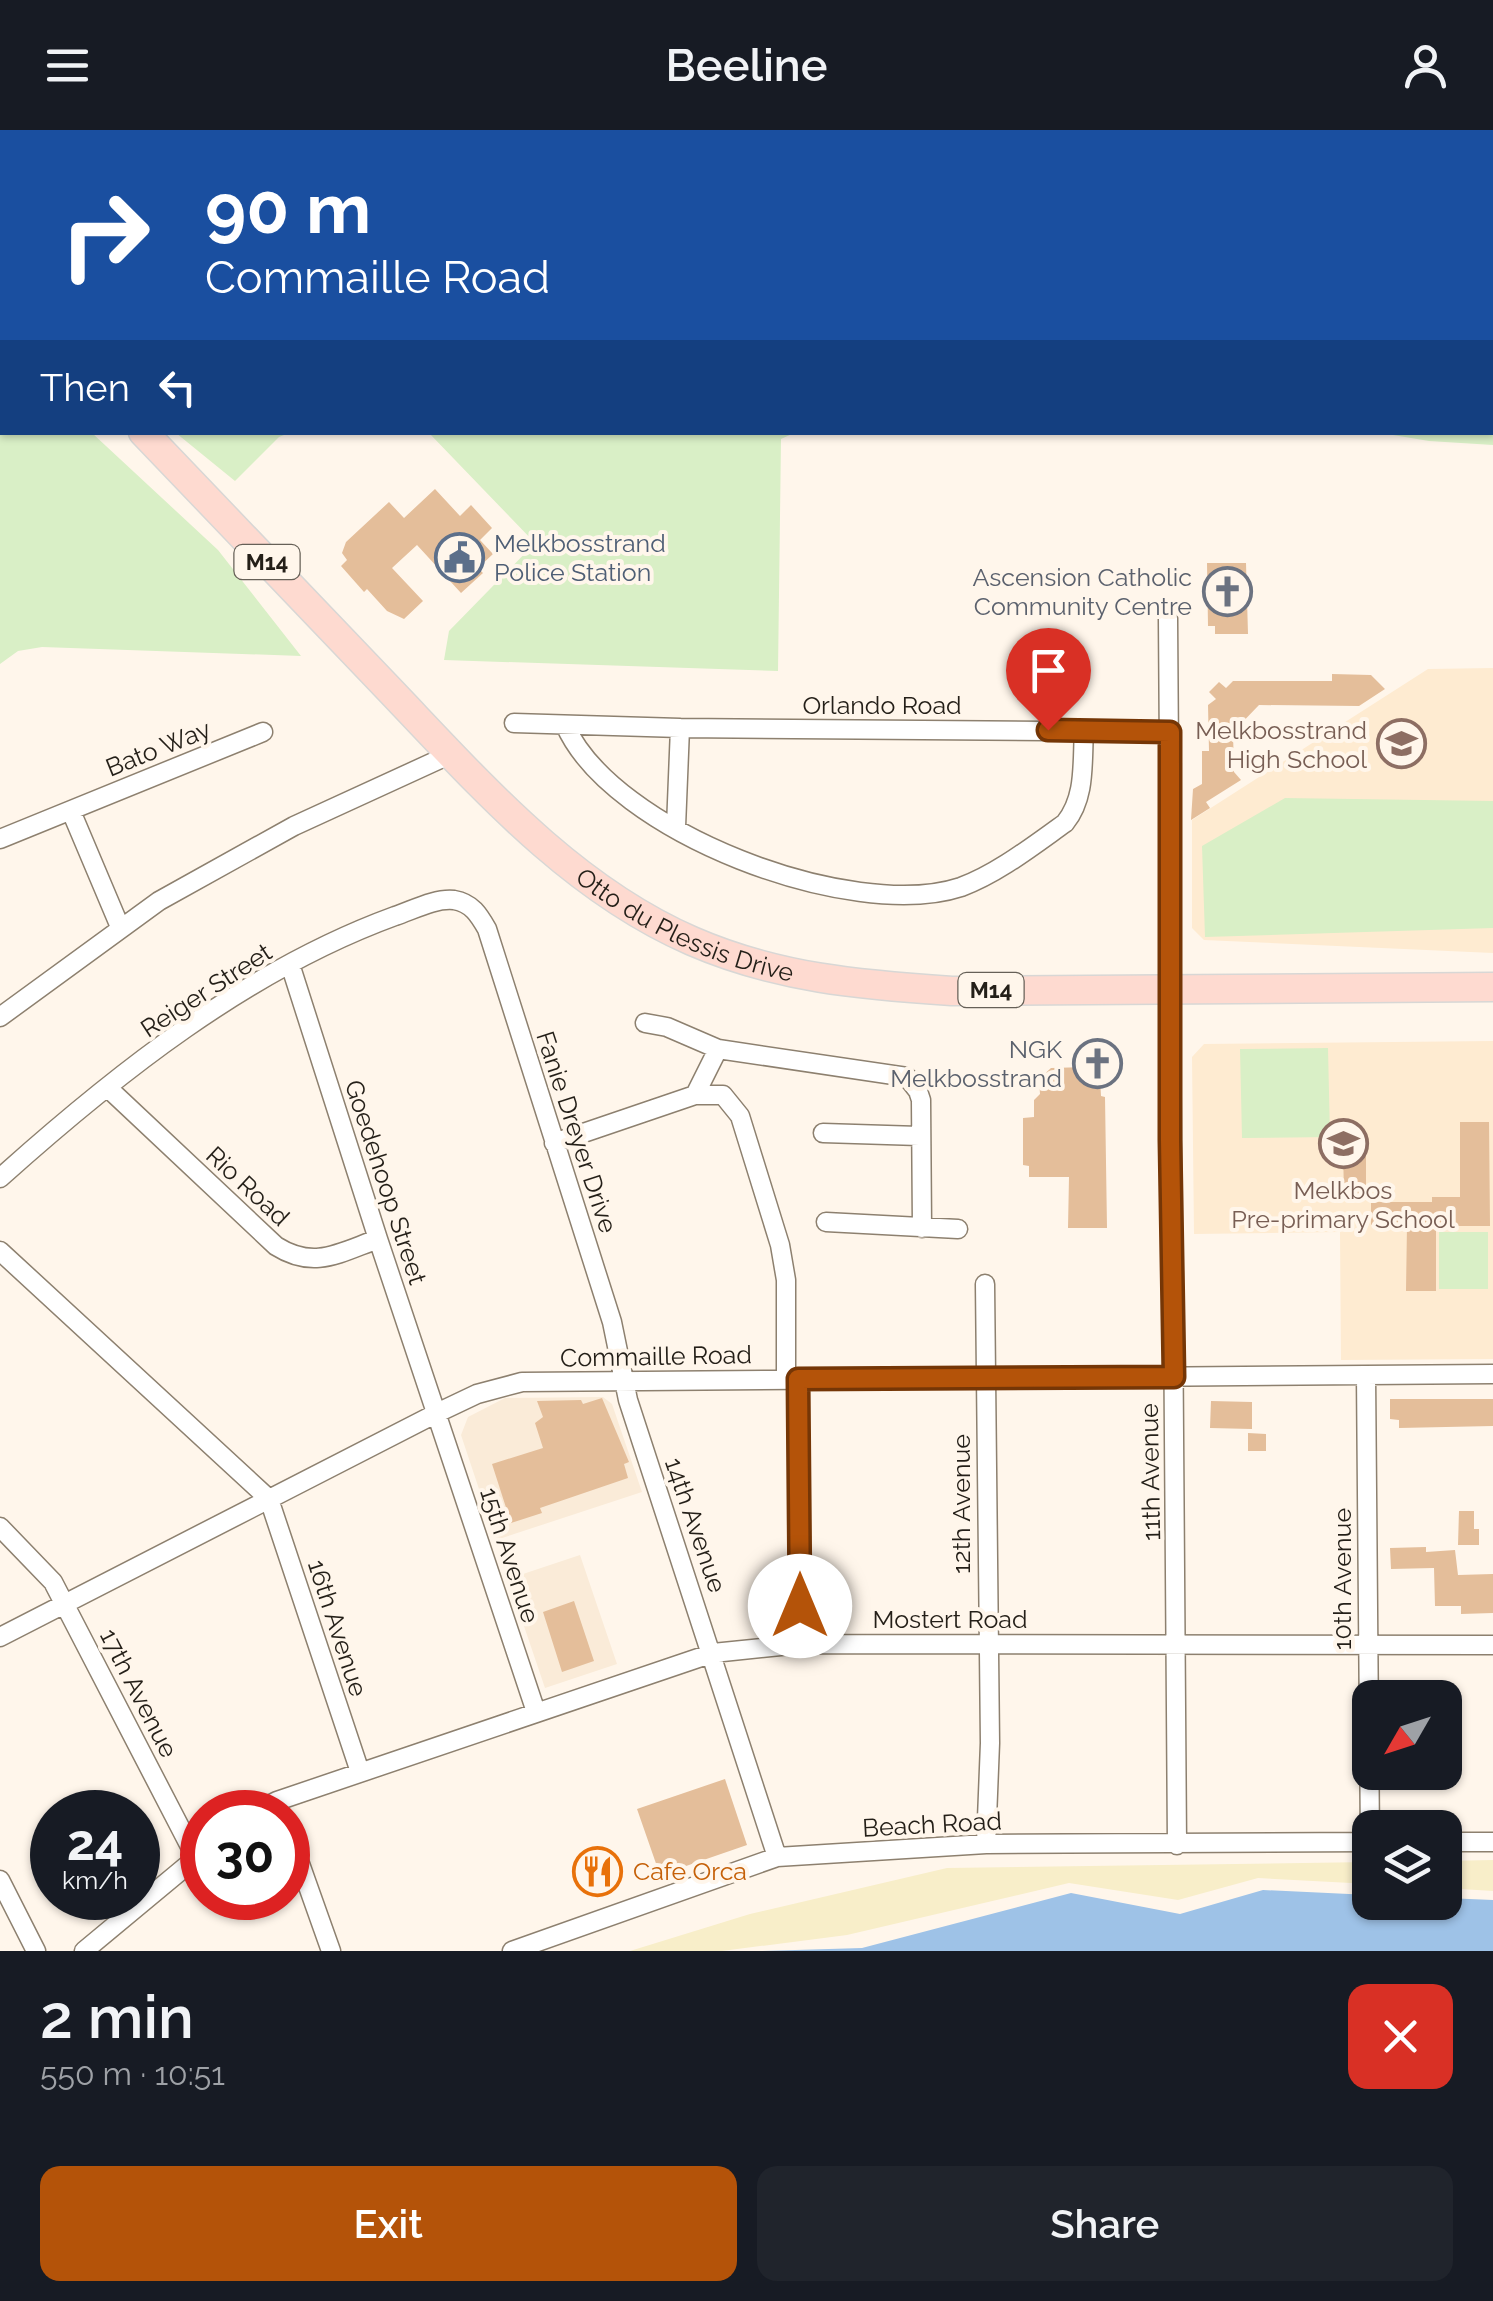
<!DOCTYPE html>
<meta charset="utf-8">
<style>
body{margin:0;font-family:Raleway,sans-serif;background:#20242c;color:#f1f3f6;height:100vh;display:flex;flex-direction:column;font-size:38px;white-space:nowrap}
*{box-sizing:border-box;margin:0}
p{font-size:32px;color:#9ea1a6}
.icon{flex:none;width:55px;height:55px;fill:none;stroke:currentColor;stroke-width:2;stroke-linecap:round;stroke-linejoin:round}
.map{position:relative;height:1821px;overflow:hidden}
.drawer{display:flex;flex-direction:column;background:#171b24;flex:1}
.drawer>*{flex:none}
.banner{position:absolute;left:0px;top:0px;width:1495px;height:305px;box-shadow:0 2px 8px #0004;background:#1a4fa0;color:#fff;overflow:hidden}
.needle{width:65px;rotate:231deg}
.fabs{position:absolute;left:1352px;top:1550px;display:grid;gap:20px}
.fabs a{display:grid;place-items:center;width:110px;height:110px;border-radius:20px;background:#171b24;box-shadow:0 2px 8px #0004;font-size:50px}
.speed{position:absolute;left:30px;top:1660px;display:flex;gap:20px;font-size:50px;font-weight:700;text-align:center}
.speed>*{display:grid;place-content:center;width:130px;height:130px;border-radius:50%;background:#171b24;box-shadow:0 2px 8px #0004;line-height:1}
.speed small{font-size:25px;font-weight:400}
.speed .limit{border:15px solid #d22;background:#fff;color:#111}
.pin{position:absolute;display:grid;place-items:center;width:85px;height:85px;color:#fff;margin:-102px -42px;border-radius:50% 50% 50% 0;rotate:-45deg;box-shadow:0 0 10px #0007}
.pin .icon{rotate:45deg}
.me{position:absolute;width:110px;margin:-55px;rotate:0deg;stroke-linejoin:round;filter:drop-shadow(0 0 8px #0008)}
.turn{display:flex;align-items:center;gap:35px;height:210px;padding:0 40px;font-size:45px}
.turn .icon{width:130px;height:130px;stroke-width:2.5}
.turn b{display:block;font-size:70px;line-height:85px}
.then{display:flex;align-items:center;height:95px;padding:0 40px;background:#0003;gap:20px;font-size:38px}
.round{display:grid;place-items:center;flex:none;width:105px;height:105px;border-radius:20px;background:#20242c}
.summary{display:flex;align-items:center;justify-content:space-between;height:170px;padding:0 40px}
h1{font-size:60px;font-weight:600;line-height:75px}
.cta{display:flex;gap:20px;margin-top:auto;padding:20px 40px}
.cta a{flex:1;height:115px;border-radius:20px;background:#b45309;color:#fff;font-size:40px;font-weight:600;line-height:115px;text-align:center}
.cta a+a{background:#20242c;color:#f1f3f6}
header{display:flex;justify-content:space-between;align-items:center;height:130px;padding:0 40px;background:#171b24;font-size:45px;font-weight:600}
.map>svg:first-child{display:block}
</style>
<header><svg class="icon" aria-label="menu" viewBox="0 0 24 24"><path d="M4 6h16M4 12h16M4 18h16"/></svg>Beeline<svg class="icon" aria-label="person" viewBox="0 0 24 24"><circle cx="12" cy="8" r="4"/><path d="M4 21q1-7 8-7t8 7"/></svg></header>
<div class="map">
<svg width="1493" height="1821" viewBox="0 0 1493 1821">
<rect width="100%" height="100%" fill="#fff6eb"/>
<!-- built -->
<path fill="#feebd1" d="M1493,538V823L1204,810L1192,798V690L1428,539Z
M1493,911V1229L1341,1230L1340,1102L1194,1104L1192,927L1204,914Z"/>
<!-- industrial -->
<path fill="#faebd8" d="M603,1267L612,1274L642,1362L496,1410L461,1305L468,1287L505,1268Z
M580,1425L617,1534L545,1558L508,1449Z"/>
<!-- green -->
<path fill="#d9efc6" d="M0,0H1241L1244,2H2V158Z
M1294,0H1493V315L1429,311L1381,303L1492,302V2H1292Z
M0,216L2,302L92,303L218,420L301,526L42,517L18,521L0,534Z
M176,303H289L279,307L235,351Z
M429,303H794L781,309L778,541L444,530L449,501L535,413Z
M1285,668L1493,671V798L1205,807L1202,716Z
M1328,918L1330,1007L1242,1008L1240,919Z
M1439,1102H1488V1159H1439Z"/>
<!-- sand -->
<path fill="#f8eec9" d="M1493,1730V1761L1445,1758V1731Z
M1370,1732V1754L1258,1748L1178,1770L1069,1753L847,1805L722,1821H630L750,1784L947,1738Z"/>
<!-- water -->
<path fill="#9ec2e7" d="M1263,1760L1370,1765V1772H1445V1768L1493,1770V1821H760L862,1818L1071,1763L1180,1784Z"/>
<!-- building -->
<path fill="#e4be9a" d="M435,359L460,386L471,375L492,398L480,410L493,424L478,438L483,443L461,463L417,415L392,438L423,471L404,489L387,481L367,459L364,462L341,436L347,430L342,423L346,412L389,372L404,388Z
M1207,433H1246L1248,504H1215V496H1208Z
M1332,544L1371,545L1385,559L1359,576L1259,575L1233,602L1234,642L1241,650L1206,672L1210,678L1191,690L1193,659L1202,654V621H1209L1208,575L1216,569L1209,562L1219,552L1226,558L1233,551H1332Z
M1087,937L1100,948L1101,966L1105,967L1107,1098H1068L1069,1047H1029V1036L1023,1035V988L1034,987V970L1040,964L1039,949L1051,938Z
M1460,992H1489L1490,1096H1436V1161H1406L1407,1095H1371V1072H1432V1067H1460Z
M1343,1016H1366V1066H1344Z
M602,1268L629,1332L624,1334L628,1348L540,1378L542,1383L511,1393L492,1334L543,1318L535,1293L543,1287L537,1271L581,1270L583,1274Z
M1390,1269H1493V1296L1399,1298V1290L1390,1289Z
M1211,1271L1252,1272V1299L1210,1298Z
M1248,1303L1266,1304V1321H1248Z
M1459,1381H1474V1399H1479V1415H1458Z
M1426,1417V1422L1455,1420L1458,1445L1493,1444V1483L1461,1484V1476H1435L1434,1438L1391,1439L1390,1418Z
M574,1471L594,1531L562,1542L543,1482Z
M725,1649L747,1715L660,1745L637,1679Z"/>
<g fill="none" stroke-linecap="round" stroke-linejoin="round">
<defs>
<path id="street" d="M1168,488L1177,1715
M514,593L680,598L1170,602
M565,595C612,702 852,793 961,757C997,744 1034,715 1065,693C1086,667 1082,633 1084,600
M71,681L120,797
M676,697L680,598
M0,709L263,602
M290,834L378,1109L536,1582
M0,887L159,771L294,696L451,624
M645,893L667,897L718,919L907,947L918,961L921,970L922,1098
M108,958L276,1116C314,1140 339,1123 378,1109
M695,965L718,919
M823,1003L919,1006
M554,1013L695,965H723L740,986L780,1115L786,1150V1249
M0,1048C116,944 247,840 395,786C413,780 435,768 454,770C472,773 479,785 487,799L612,1192L628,1270L777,1727
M826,1092L958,1099
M0,1121L269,1369L360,1642
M985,1154L990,1613L986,1714
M1366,1245L1370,1712
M799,1249L800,1514
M0,1397L53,1452L196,1728
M0,1507L437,1283L477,1264L522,1252L1493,1244
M255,1682L277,1671L713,1523L800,1514L1493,1515
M288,1700L331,1821
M1445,1712H1493
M0,1750L36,1821
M84,1821L202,1723
M512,1821L777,1727L986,1714L1370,1712"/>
<g id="primary">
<path d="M0,172L2,175"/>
<path id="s1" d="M143,302C224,387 305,471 385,555C477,651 568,757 692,811C777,848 861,855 952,861L1493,857"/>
</g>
</defs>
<!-- street casing -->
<use href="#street" stroke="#8d806f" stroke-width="21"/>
<!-- primary casing -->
<use href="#primary" stroke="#d8d7d5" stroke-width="31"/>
<!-- street -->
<use href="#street" stroke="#fff" stroke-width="18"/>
<!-- primary -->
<use href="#primary" stroke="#fedad0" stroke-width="28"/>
</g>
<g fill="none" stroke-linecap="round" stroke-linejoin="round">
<defs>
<path id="route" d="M800,1476L798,1249L1174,1247L1170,1010V602L1048,600"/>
</defs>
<!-- route casing -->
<use href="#route" stroke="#753606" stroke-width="25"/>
<!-- route -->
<use href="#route" stroke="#b45309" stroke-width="18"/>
</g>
<!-- icons -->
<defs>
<symbol id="civic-ring" viewBox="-11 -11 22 22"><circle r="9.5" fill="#fff6eb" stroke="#5c6f8a" stroke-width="1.5"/><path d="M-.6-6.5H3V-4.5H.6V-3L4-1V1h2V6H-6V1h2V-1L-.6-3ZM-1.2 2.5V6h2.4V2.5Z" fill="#5c6f8a"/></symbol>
<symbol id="church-ring" viewBox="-11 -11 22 22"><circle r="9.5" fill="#fff6eb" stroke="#6b7280" stroke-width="1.5"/><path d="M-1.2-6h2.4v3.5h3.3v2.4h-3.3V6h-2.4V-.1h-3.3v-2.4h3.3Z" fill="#6b7280"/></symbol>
<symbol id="school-ring" viewBox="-11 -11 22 22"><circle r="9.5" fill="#fff6eb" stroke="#8d6e63" stroke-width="1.5"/><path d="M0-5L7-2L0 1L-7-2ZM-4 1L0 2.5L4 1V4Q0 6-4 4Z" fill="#8d6e63"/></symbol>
<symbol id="restaurant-ring" viewBox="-11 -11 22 22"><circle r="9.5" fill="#fff6eb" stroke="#e8710a" stroke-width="1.5"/><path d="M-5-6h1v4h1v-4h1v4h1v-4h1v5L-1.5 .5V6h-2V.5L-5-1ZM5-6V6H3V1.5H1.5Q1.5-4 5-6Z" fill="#e8710a"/></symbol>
</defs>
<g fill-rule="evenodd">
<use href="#civic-ring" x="432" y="400" width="55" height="55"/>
<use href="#church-ring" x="1200" y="434" width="55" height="55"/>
<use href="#school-ring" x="1374" y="586" width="55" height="55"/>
<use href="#church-ring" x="1070" y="906" width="55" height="55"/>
<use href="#school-ring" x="1316" y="986" width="55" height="55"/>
<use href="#restaurant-ring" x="570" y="1714" width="55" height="55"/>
</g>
<g text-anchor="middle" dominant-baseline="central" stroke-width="8" stroke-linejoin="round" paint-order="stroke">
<!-- shield labels -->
<g fill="#fff6eb" stroke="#666057" stroke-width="2.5">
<rect x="234.5" y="415" width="65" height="34" rx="8"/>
<rect x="958.5" y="843" width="65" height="34" rx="8"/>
</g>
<g font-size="22" font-weight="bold" fill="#241f18">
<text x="267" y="432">M14</text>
<text x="991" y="860">M14</text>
</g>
<!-- service labels -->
<g font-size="25" fill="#4e5e75" stroke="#fff6eb" text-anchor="start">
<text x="494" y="413">Melkbosstrand<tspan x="494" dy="29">Police Station</tspan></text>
</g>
<!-- worship labels -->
<g font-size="25" fill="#5b616d" stroke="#fff6eb" text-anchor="end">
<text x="1192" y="447">Ascension Catholic<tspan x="1192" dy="29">Community Centre</tspan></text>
<text x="1062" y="919">NGK<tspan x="1062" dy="29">Melkbosstrand</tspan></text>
</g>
<!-- street labels -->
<g font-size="25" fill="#241f18" stroke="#fff6eb">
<text x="882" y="575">Orlando Road</text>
<text transform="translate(158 618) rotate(-22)">Bato Way</text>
<text stroke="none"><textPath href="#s1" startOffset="740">Otto du Plessis Drive</textPath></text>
<text transform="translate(206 860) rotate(-33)">Reiger Street</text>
<text transform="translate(577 1002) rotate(72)">Fanie Dreyer Drive</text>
<text transform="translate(386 1052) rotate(72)">Goedehoop Street</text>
<text transform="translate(248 1056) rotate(43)">Rio Road</text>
<text transform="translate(656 1226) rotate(-1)">Commaille Road</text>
<text transform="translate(1150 1342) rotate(-91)">11th Avenue</text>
<text transform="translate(961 1374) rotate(-90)">12th Avenue</text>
<text transform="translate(696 1395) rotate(71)">14th Avenue</text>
<text transform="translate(510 1425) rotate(72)">15th Avenue</text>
<text transform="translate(1342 1449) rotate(-90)">10th Avenue</text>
<text x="950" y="1489">Mostert Road</text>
<text transform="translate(338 1498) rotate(72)">16th Avenue</text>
<text transform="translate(139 1563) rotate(63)">17th Avenue</text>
<text transform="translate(932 1694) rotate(-3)">Beach Road</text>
</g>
<!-- education labels -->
<g font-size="25" fill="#785e54" stroke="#fff6eb" text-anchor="end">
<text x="1367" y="600">Melkbosstrand<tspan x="1367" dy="29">High School</tspan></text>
<text x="1343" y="1060" text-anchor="middle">Melkbos<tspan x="1343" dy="29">Pre-primary School</tspan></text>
</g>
<!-- food labels -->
<g font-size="25" fill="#c56008" stroke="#fff6eb" text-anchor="start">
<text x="633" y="1741">Cafe Orca</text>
</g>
</g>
</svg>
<div class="fabs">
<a><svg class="needle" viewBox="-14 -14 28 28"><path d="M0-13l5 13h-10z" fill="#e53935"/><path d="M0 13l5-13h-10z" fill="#9ea1a6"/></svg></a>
<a><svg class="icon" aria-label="layers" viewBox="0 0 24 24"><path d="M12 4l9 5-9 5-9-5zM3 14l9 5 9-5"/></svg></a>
</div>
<div class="speed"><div>24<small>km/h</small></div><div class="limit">30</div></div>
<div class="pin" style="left:1048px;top:600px;background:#d93025"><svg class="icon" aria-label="arrive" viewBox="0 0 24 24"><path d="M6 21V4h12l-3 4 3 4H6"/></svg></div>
<svg class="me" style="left:800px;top:1476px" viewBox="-20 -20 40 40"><circle r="19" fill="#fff"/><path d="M0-13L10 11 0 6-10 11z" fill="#b45309"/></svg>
<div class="banner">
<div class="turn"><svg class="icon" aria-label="right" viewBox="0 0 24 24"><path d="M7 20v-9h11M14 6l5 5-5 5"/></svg><div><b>90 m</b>Commaille Road</div></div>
<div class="then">Then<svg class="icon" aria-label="left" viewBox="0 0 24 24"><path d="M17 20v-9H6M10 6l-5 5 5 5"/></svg></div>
</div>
</div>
<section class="drawer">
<div class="summary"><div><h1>2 min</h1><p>550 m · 10:51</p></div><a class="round" style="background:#d93025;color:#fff"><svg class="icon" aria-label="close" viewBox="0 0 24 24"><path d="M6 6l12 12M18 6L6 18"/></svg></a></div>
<div class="cta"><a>Exit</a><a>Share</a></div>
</section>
